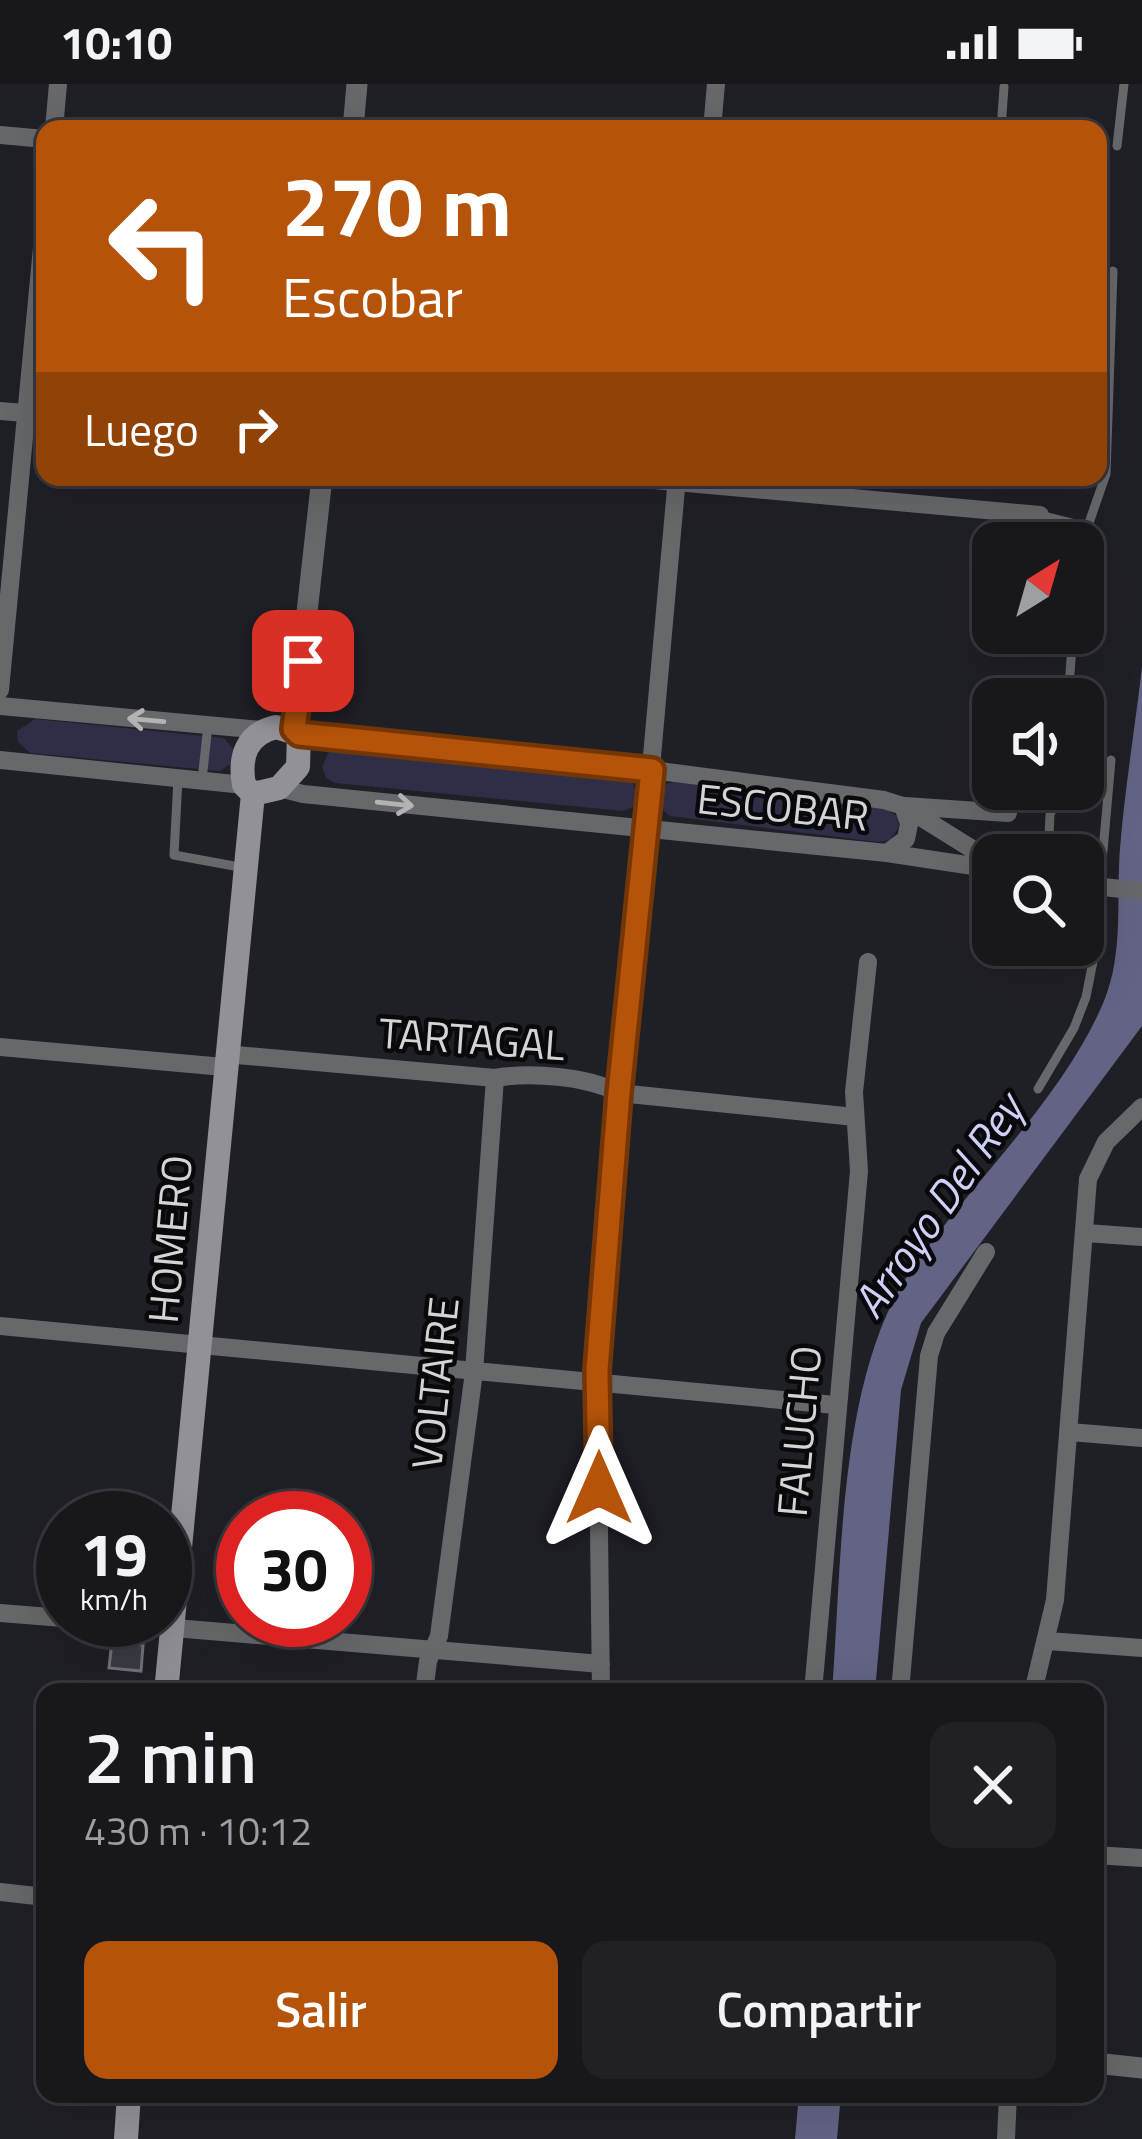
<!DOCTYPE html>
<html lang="es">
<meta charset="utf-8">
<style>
body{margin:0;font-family:"Titillium Web",sans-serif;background:#202025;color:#f1f3f6;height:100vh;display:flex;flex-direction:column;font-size:45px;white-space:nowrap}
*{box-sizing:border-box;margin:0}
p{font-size:39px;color:#9e9fa3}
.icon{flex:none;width:66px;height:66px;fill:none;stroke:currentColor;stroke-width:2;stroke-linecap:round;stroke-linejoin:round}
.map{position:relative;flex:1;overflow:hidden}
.details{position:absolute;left:36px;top:1599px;width:1068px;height:420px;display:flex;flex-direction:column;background:#17171c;border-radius:24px;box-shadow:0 12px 48px #0002,0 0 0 3px #36363b}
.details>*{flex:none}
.banner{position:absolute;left:36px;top:36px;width:1071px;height:366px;border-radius:24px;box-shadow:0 12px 48px #0002,0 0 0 3px #36363b;background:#b45309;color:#fff;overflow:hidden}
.needle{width:78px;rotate:37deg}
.buttons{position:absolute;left:972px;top:438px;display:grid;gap:24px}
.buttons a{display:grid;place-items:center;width:132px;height:132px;border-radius:24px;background:#17171c;box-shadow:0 12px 48px #0002,0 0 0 3px #36363b;font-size:60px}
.speed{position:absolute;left:36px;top:1407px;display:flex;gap:24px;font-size:60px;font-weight:700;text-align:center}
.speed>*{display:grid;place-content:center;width:156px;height:156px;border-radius:50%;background:#17171c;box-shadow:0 12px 48px #0002,0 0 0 3px #36363b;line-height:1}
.speed small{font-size:30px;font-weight:400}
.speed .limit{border:18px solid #d22;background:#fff;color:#111}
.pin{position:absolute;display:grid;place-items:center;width:102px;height:102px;color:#fff;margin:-51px;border-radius:24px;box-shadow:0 6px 18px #0006}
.me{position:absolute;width:132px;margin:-66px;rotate:0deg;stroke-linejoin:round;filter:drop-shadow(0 0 9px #0008)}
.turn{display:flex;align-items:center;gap:42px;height:252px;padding:0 48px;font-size:54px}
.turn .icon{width:156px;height:156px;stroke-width:2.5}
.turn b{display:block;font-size:84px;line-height:102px}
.then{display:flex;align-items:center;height:114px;padding:0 48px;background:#0003;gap:24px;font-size:45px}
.round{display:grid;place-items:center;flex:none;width:126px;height:126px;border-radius:24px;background:#202025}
.head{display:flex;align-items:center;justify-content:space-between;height:204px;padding:0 48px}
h1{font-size:72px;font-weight:600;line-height:90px}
.cta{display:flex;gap:24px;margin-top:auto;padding:24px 48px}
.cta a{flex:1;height:138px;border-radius:24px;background:#b45309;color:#fff;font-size:48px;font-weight:600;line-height:138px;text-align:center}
.cta a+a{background:#202025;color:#f1f3f6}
.status{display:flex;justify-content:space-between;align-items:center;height:84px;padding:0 60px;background:#17171c;direction:ltr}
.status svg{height:33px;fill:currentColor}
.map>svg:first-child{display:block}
</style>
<div class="status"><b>10:10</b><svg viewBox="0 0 49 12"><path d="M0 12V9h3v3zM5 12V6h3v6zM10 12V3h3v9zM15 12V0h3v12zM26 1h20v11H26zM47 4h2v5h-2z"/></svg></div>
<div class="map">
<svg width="1142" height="2055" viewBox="0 0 1142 2055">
<rect width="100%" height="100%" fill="#1f1f26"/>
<!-- green -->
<path fill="#2e2e47" d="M35,635L224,654L235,667L233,678L220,687L30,669L18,658L17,647Z
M340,665L622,693L632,697L638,713L633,723L623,727L335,699L326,694L322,683L329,668Z
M674,698L883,723L897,732L899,743L890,756L878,758L670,732L658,722C655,709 661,700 674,698Z"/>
<!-- water -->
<path fill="#636386" d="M1142,583V942L921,1239L901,1306L875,1608H832C842,1481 838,1298 908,1191C968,1101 1062,1017 1104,917C1124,868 1116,816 1120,764C1125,704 1135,643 1142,583Z
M799,2010H841L837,2055H795Z"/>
<!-- building -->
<path fill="#3b3b43" stroke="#72737b" stroke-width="3" d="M112,1557L143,1561L141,1587L109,1584Z"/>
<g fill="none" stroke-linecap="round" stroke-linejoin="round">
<!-- service -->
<path stroke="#67686b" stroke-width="9" d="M1001,45L1004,3
M1117,62L1124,0
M1040,431L1088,443
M1082,459L1106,390L1113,187
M1068,615L1073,549
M178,694L174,771L245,784
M202,696L208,641
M1048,771L1050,731L1060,705
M1038,1005L1074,944L1086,913L1099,847L1094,803L1103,767L1111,676"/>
<!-- minor -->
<path stroke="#67686b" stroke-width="18" d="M54,45L58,0
M712,45L716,0
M0,51L45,55
M0,327L25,329
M621,393L1040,431
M0,606L45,132
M0,622L262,646
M299,650L652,686L884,716L903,722L993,778
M0,676L244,701
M279,704L303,710L887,769L993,785
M905,722L1008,729
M887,769L906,755L909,740L903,722
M1083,801L1142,807
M0,963L224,983
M225,970L495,994C531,988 586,992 619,1009L855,1033
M1086,1149L1142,1153
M0,1242L835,1321
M1070,1348L1142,1354
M0,1529L63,1534
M80,1536L601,1580
M1048,1557L1142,1564
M424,1608L428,1577L439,1552L474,1288L495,994
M601,1608L597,1286L677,393
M813,1608L859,1087L854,1008L868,878
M900,1608L929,1272L936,1249L986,1168
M1033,1608L1055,1516L1088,1095L1106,1058L1142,1023
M1095,1771L1142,1774
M0,1808L45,1813
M1006,2055L1008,2010"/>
<!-- tertiary -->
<path stroke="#67686b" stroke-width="21" d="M353,45L357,0
M294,645L322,393
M1095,1979L1142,1984"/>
<!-- secondary -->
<path stroke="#919197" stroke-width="24" d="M276,643L299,650L298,683L279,704L253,710L244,701C239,673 246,650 276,643Z
M166,1608L253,710
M126,2055L129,2010"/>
</g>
<!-- one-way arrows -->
<defs><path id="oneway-shaft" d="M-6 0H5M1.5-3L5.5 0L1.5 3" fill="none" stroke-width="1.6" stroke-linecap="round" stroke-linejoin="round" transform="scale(3)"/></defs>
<g stroke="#b3b3b7">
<use href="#oneway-shaft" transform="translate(146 636) rotate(-175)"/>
<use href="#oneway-shaft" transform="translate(395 720) rotate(6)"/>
</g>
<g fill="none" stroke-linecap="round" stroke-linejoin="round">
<defs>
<path id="route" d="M303,577L294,645L299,650L652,686L619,1009L597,1286L599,1404"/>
</defs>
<!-- route casing -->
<use href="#route" stroke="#753606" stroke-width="30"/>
<!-- route -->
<use href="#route" stroke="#b45309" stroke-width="21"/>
</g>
<g text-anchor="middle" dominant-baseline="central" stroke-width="9" stroke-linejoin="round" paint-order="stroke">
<!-- street labels -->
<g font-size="42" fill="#d3d3d8" stroke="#09090c">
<text transform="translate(783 722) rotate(6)">ESCOBAR</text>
<text transform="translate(472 954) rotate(4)">TARTAGAL</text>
<text transform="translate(169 1155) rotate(-85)">HOMERO</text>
<text transform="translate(434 1299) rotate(-84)">VOLTAIRE</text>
<text transform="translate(798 1347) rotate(-85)">FALUCHO</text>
</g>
<!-- water labels -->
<g font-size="45" font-style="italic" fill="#cfd0f5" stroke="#09090c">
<text transform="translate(937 1121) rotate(-55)">Arroyo Del Rey</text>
</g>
</g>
</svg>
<div class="buttons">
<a><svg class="needle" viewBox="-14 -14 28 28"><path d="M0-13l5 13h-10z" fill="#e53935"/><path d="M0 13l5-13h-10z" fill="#9e9fa3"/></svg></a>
<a><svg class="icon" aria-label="sound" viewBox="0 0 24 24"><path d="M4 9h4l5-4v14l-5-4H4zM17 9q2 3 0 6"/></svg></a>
<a><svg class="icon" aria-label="search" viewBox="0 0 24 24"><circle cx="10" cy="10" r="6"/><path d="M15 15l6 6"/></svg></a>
</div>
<div class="speed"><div>19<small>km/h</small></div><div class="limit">30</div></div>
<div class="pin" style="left:303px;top:577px;background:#d93025"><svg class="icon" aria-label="arrive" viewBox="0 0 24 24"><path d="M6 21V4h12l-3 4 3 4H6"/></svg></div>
<svg class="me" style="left:599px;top:1404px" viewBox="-20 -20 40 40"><path d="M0-17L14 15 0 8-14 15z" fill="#b45309" stroke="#fff" stroke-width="4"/></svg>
<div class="banner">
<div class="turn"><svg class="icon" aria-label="left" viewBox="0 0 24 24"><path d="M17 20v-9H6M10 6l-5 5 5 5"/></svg><div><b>270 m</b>Escobar</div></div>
<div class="then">Luego<svg class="icon" aria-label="right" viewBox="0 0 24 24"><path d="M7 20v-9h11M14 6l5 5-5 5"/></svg></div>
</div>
<section class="details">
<div class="head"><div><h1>2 min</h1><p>430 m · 10:12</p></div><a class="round"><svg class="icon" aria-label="close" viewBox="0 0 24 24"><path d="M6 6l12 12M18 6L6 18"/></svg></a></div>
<div class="cta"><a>Salir</a><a>Compartir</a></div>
</section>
</div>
